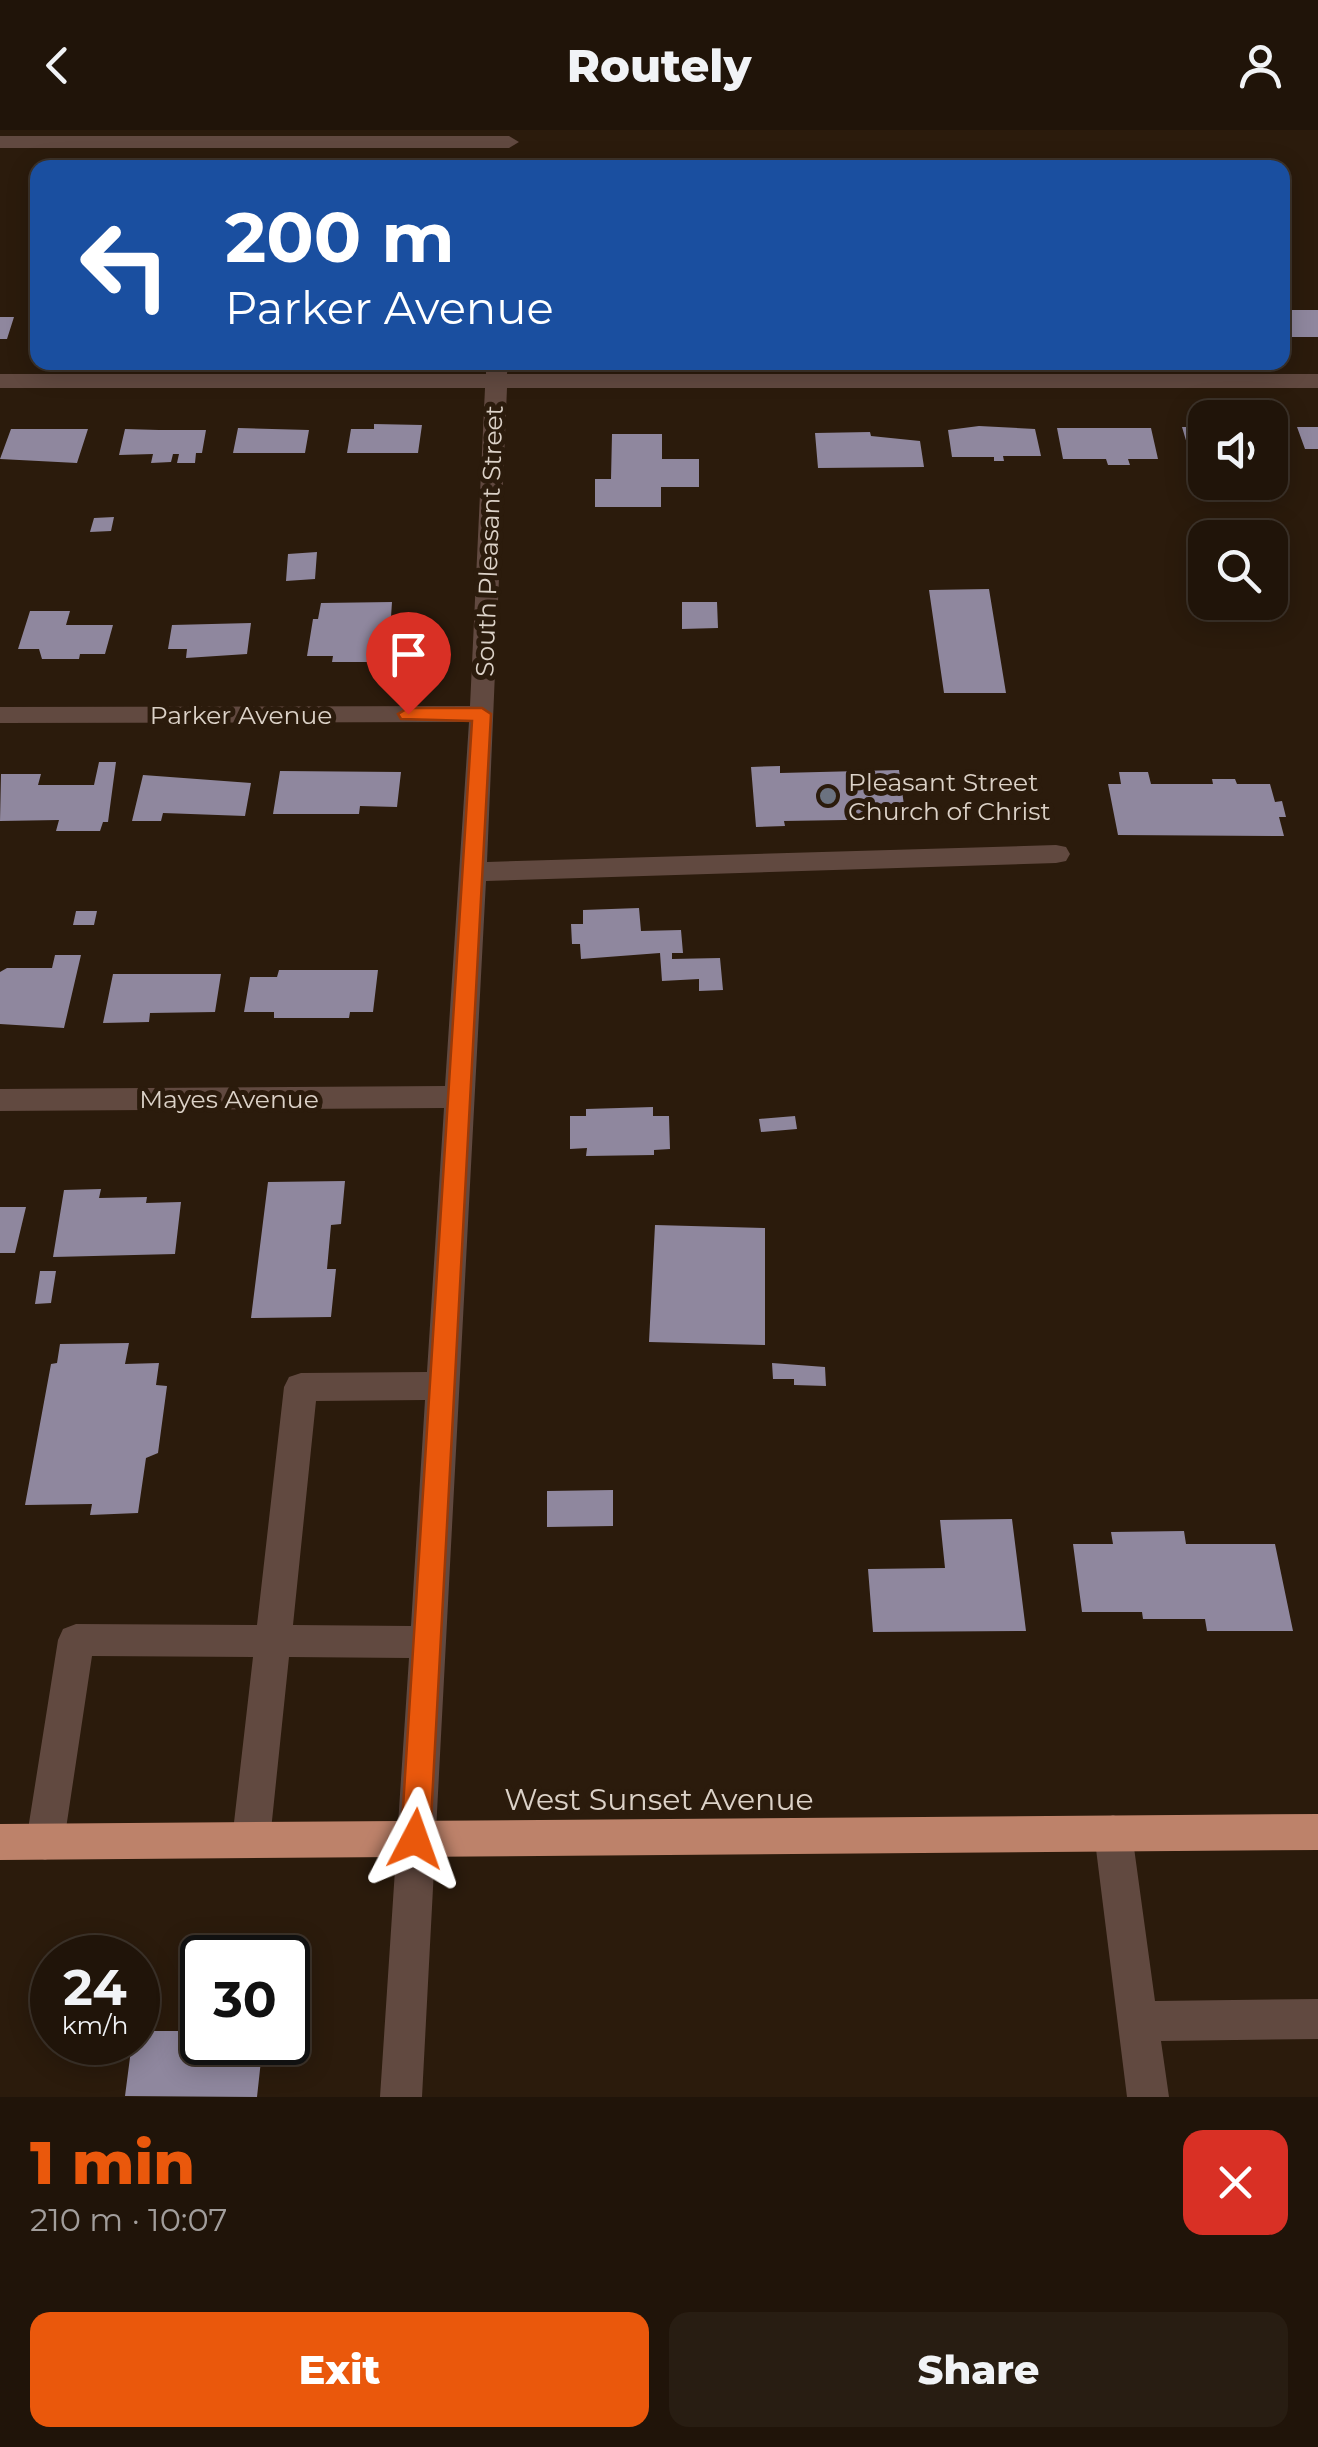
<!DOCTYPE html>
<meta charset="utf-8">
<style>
body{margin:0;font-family:Montserrat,sans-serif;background:#281d12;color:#f1f3f6;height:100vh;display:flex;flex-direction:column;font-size:38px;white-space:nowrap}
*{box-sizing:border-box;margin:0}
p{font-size:32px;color:#a29e9c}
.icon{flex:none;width:55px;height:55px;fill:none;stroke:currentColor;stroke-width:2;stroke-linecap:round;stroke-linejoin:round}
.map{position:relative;height:1967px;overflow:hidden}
.details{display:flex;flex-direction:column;background:#201409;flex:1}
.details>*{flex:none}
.guide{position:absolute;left:30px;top:30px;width:1260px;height:210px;border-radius:20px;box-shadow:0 5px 25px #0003,0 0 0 2px #3d332a;background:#1a4fa0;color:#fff;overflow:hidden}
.fabs{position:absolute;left:1188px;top:270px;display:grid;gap:20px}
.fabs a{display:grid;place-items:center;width:100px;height:100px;border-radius:20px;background:#201409;box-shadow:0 5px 25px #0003,0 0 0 2px #3d332a;font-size:50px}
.speed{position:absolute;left:30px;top:1805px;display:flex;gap:20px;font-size:50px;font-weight:700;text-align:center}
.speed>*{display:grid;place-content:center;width:130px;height:130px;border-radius:50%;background:#201409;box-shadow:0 5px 25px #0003,0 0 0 2px #3d332a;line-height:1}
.speed small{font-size:25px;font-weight:400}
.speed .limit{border:5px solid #111;border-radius:15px;background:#fff;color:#111}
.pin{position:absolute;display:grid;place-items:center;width:85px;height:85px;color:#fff;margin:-102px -42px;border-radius:50% 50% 50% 0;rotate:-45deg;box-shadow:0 0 10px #0007}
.pin .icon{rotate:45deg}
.me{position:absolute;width:110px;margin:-55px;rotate:4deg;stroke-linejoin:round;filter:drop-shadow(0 0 8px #0008)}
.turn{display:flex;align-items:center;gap:35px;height:210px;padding:0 30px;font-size:45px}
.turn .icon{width:130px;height:130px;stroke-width:2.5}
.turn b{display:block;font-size:70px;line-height:85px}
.round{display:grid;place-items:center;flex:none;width:105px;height:105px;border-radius:20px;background:#281d12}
.head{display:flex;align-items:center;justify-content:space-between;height:170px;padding:0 30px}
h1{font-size:60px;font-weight:800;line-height:75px;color:#ea580c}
.button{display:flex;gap:20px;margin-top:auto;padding:20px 30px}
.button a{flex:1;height:115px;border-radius:20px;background:#ea580c;color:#fff;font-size:40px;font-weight:800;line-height:115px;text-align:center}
.button a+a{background:#281d12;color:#f1f3f6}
header{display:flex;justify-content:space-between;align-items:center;height:130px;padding:0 30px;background:#201409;font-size:45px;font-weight:800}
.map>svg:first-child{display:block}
</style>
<header><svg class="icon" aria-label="back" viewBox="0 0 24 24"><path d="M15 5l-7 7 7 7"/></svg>Routely<svg class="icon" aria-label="person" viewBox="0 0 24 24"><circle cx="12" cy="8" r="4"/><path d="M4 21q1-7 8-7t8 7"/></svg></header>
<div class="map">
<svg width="1318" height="1967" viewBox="0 0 1318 1967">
<rect width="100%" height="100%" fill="#2b1b0c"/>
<!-- building -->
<path fill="#8f879e" d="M1282,180H1318V207H1282Z
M0,187H14L7,209H0Z
M374,294L422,295L418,323H347L351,299H374Z
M979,296L1035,299L1041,326H1003L1004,331H994V327H952L948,300Z
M1182,297H1205V323L1190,324Z
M1297,297H1318V319H1305Z
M238,298L309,300L305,323H233Z
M1057,298H1151L1158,329H1128L1130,335H1108L1106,329H1063Z
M11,299H88L77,333L0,329Z
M125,299L159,300H206L202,323H196L195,333H177L179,324H173L171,332L151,333L153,324L119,325Z
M870,302L871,306L920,311L924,337L818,338L815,303Z
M612,304H662V329H699V357H661V377H595V349H611Z
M114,387L111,401L90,402L94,388Z
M317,422L315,449L286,451L288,424Z
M989,459L1006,563H944L929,460Z
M392,472L391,487H397L393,517H369L367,532H332L333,526H307L313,489H318L321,473Z
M682,472H717L718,498L682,499Z
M30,481H70L66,495H113L105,524H80L79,529H42L39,519H18Z
M251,493L247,524L186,528L187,519H168L172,495Z
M99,632H116L108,692H103L100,701H56L59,690L0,691L1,644H41L38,655H94Z
M780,636V643L899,640L906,689L784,691L785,696L756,697L751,637Z
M280,641L401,642L397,677L360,676L359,684H273Z
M1119,642H1148L1151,654H1213L1212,649H1235L1237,654H1270L1275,672L1282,671L1286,687H1279L1284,706L1118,705L1108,654H1121Z
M143,645L251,653L245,686L163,683L161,691H132Z
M639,778L641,801L681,800L683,823H672V829L720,828L723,860L699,861V849L662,851L660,823L581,829L580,814H572L571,794H583V780Z
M76,781H97L94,795H73Z
M55,825H81L64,898L0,894V842L7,838H52Z
M279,840H378L373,882H350L349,888H274V882H244L250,847H277Z
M113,844H221L215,882L150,883L149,892L103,893Z
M653,977V986H669L670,1019L654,1020V1025L586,1026L587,1018L570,1019V986H586V979Z
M795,986L797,999L761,1002L759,989Z
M345,1051L341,1094L331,1095L327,1139H336L331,1187L251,1188L268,1052Z
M101,1059L99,1068L147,1067L146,1073L181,1072L175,1124L53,1127L64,1060Z
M0,1077H26L15,1123H0Z
M655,1095L765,1098V1215L649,1212Z
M40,1141H56L51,1173L35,1174Z
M129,1213L125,1234L159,1233L156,1255L167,1256L158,1323L146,1328L138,1383L90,1385L92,1374L25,1375L51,1234L57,1233L60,1214Z
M772,1233L825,1237L826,1256L794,1255V1249H773Z
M613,1360V1396L547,1397V1361Z
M1012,1389L1026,1501L873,1502L868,1439L945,1438L940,1390Z
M1184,1401L1186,1414H1275L1293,1501H1207L1205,1489H1143L1142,1482H1082L1073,1414H1113L1111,1402Z
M138,1901H202V1912H263L257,1967L125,1966L132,1912H138Z"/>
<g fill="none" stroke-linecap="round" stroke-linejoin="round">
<!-- minor -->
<path fill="#614940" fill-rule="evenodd" d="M0,6H509L519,12L509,18H0Z
M486,232H508L507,244H1318V258H507L487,732L1056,715L1066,717L1070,724L1066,731L1056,733L486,751L422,1967H380L409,1528L289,1527L270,1710L264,1723L251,1728L238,1723L232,1710L253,1527L92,1526L64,1712L58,1725L45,1730L32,1725L26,1712L58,1510L63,1499L76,1494L257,1495L284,1257L289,1247L301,1243L427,1242L444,978L0,981V959L445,956L469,592L0,593V577L470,576L485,258H0V244H486ZM425,1270L411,1496L293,1495L316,1271Z
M1113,1685L1126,1690L1132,1703L1155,1871L1318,1869V1909L1161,1911L1169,1967H1127L1094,1703L1100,1690Z"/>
<!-- highway -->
<path fill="#bd826a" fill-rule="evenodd" d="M1318,1684V1720L0,1730V1694Z"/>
</g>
<!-- route -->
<path fill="#ea580c" stroke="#983908" stroke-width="2.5" d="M408,578H482L491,584L430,1709L425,1719L415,1723L405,1719L401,1709L472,591L401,589L398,584Z"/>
<!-- markers -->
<circle fill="#6b7280" stroke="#2b1b0c" stroke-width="4" cx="828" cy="666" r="10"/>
<g text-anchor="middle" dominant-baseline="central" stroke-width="10" stroke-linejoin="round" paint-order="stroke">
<!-- street labels -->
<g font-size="25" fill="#dcd2c8" stroke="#2b1b0c">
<text transform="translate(489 411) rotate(-88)">South Pleasant Street</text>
<text x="241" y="585">Parker Avenue</text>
<text x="229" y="969">Mayes Avenue</text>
</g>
<!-- poi labels -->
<g font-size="25" fill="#dcd2c8" stroke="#2b1b0c" text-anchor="start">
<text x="848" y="652">Pleasant Street<tspan x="848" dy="29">Church of Christ</tspan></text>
</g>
<!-- near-street labels -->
<g font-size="30" fill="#dcd2c8" stroke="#2b1b0c">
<text x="659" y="1669">West Sunset Avenue</text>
</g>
</g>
</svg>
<div class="fabs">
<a><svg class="icon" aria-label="sound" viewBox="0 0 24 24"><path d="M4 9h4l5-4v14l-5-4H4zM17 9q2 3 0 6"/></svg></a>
<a><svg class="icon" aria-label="search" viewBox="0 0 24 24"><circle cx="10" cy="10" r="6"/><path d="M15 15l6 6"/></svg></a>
</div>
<div class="speed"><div>24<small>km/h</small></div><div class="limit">30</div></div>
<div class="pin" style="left:408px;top:584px;background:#d93025"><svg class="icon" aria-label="arrive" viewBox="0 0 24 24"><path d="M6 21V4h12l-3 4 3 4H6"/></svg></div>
<svg class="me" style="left:415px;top:1709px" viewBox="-20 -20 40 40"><path d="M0-17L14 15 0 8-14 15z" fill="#ea580c" stroke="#fff" stroke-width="4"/></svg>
<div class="guide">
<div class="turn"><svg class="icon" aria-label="left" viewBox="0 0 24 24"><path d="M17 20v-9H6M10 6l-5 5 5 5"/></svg><div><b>200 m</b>Parker Avenue</div></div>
</div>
</div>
<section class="details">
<div class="head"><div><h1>1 min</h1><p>210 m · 10:07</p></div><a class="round" style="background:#d93025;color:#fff"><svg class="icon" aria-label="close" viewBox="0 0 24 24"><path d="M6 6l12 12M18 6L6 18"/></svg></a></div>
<div class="button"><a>Exit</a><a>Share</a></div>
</section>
